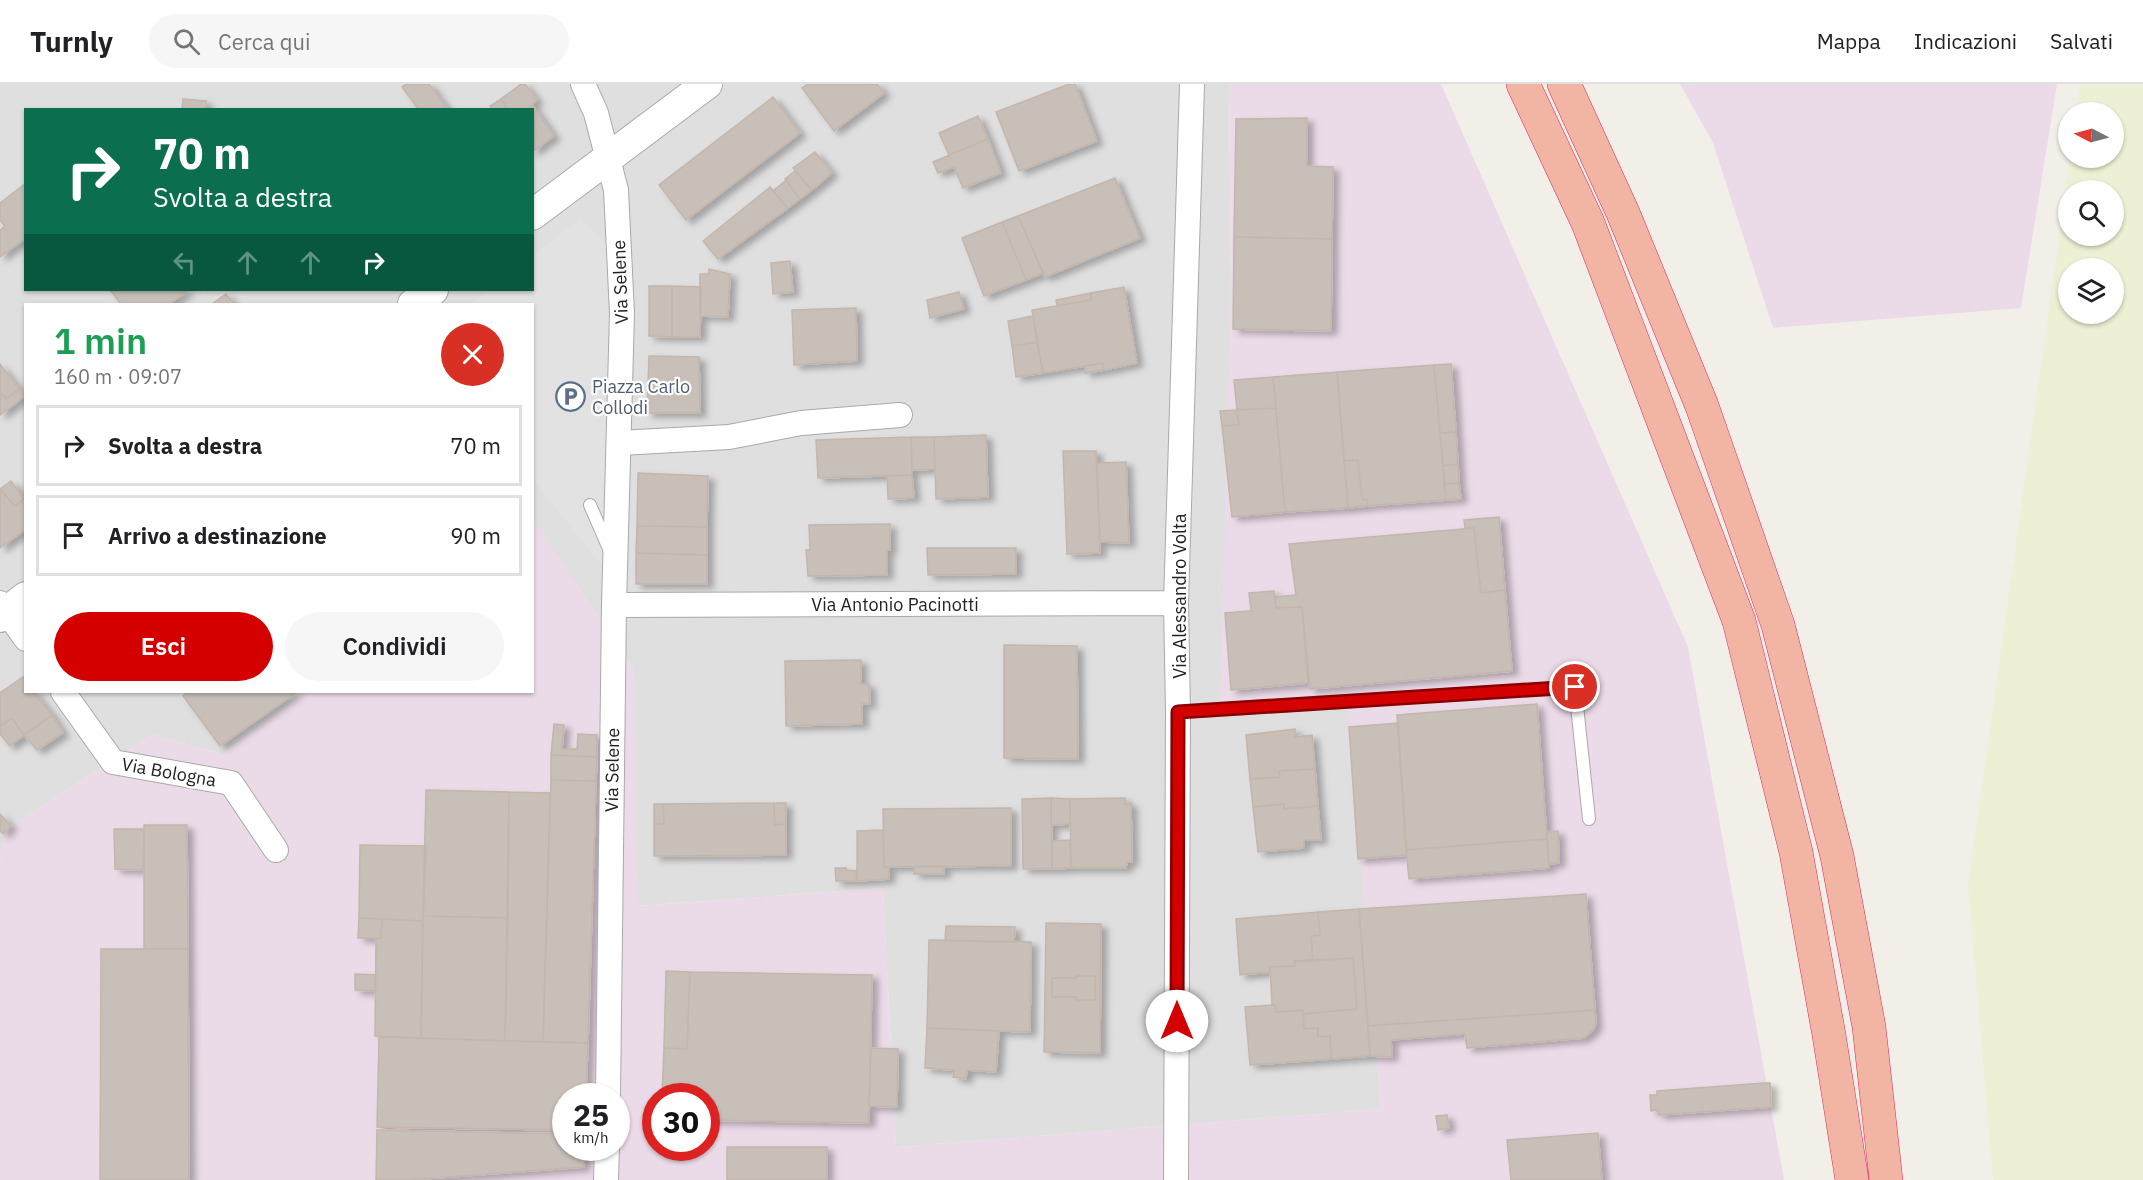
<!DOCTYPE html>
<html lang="it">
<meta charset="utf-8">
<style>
body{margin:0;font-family:"IBM Plex Sans",sans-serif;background:#f6f6f6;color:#202124;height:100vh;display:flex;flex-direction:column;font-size:22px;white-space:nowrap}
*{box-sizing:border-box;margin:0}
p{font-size:20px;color:#757577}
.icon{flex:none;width:33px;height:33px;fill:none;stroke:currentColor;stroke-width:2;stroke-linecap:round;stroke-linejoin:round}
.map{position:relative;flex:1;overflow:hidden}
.sheet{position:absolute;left:24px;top:219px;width:510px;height:390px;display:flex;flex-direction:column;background:#fff;border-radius:0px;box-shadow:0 2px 4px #0004}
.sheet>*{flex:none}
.banner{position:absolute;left:24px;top:24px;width:510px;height:183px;border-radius:0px;box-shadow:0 2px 4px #0004;background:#0b6e4f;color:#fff;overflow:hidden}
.needle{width:39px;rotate:276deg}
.controls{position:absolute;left:2058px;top:18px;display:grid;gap:12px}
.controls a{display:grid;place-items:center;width:66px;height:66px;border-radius:50%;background:#fff;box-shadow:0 2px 4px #0004;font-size:30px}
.speed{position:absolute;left:552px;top:999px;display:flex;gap:12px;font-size:30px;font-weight:700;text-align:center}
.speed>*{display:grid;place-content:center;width:78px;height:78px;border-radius:50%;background:#fff;box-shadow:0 2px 4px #0004;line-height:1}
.speed small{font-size:15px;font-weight:400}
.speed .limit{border:9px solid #d22;background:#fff;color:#111}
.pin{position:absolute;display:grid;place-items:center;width:51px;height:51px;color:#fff;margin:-26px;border:3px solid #fff;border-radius:50%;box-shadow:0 2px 6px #0007}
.me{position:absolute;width:66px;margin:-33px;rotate:0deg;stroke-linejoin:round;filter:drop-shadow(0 0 4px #0008)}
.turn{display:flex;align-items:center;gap:21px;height:126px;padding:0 30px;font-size:27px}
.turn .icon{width:78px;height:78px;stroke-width:2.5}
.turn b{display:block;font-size:42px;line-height:51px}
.lanes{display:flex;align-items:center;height:57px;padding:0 30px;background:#0003;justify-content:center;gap:30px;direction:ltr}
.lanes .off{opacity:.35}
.round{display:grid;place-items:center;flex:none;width:63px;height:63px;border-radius:32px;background:#f6f6f6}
.head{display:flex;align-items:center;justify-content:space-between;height:102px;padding:0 30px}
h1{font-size:36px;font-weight:600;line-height:45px;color:#1e9e55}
.cta{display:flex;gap:12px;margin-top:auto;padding:12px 30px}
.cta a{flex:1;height:69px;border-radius:36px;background:#d40000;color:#fff;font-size:24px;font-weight:600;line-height:69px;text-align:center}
.cta a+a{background:#f6f6f6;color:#202124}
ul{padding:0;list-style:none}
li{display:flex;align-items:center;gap:18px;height:81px;margin:0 12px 9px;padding:0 18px;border:3px solid #e0e0e0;border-radius:0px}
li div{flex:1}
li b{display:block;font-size:22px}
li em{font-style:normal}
header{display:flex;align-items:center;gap:36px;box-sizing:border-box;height:84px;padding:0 30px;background:#fff;border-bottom:2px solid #e0e0e0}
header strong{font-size:28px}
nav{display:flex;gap:33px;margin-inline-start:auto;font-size:21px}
.search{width:420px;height:54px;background:#f6f6f6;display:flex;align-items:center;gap:15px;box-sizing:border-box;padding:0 21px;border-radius:33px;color:#757577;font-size:22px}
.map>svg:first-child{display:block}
</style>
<header>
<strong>Turnly</strong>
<div class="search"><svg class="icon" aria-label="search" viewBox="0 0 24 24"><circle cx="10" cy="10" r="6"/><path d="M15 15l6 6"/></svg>Cerca qui</div>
<nav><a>Mappa</a><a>Indicazioni</a><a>Salvati</a></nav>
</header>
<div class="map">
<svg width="2143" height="1096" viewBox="0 0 2143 1096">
<defs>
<filter id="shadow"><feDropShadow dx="6" dy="4" stdDeviation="3" flood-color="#0004"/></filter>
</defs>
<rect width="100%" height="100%" fill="#f2efe9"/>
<!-- residential -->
<path fill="#e0dfdf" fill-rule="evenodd" d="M0,0H1229L1231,204L1348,615L1381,1025L896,1063L883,804L636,822L634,585L534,438L533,439L532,220H26V608H307L223,670L153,651L7,744L0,776ZM26,26H532V206H26Z"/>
<!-- industrial -->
<path fill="#ebdbe8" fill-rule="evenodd" d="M1229,0H1441L1688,563L1784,1096H0V776L7,744L153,651L223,670L307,608H532V439L534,437L634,585L637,822L883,804L896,1063L1381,1025L1348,616L1220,626L1231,205ZM566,1012H616V1064H566ZM656,1012H706V1064H656Z
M1680,0H2057L2021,224L1773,244L1713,59Z"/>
<!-- farmland -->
<path fill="#eef0d5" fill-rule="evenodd" d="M2080,0H2143V1096H1993L1968,801L2070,74H2114V28H2076ZM2068,106H2114V152H2068ZM2068,184H2114V230H2068Z"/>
<!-- parking -->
<path fill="#e2e2e2" d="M580,134L609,163L612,228L606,486L533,396L532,220H471L490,206H532L533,172Z"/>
<!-- building -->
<path fill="#c7bfb8" stroke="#c4b6ab" stroke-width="1.5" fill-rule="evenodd" filter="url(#shadow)" d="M406,0H429L448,26H419L402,3Z
M525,0L537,16L527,26H508L501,15L521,0Z
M808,0H877L884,9L834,47L802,4Z
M1069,0H1075L1097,57L1019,87L996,28Z
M773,13L800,49L686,136L659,101Z
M183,15L206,17V26H182Z
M501,15L508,26H493L490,22Z
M533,22L554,52L532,68V26H527Z
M978,32L988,55L949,71L939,49Z
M1307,34V82L1333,83L1332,155L1234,153L1236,35Z
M988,55L1001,89L963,104L954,83L938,89L933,78Z
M815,68L832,89L812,106L793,84Z
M795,87L812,106L800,115L785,95Z
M1115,94L1140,154L1045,193L1018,132Z
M786,96L800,115L788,124L773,107Z
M26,99V154L0,173V146L5,142L0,136V119Z
M770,103L788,124L718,175L703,157Z
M1018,132L1043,189L1026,196L1002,138Z
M1002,138L1026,196L984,212L962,154Z
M1234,153L1332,155L1331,247L1233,245Z
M790,177L793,208L773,210L771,179Z
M709,185L730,190L728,233L700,232V190H709Z
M649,202H672V253L649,252Z
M672,202L701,203L700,253H672Z
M1124,203L1137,279L1104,286L1103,279L1043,289L1032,226L1091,216V209Z
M110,206H189L169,220H121Z
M959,208L964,225L930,234L927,216Z
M1091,209V216L1057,222L1056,216Z
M226,210L234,220H212Z
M856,224L857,277L794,281L792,226Z
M1033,232L1037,258L1012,262L1008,237Z
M1037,258L1043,289L1016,293L1012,262Z
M649,272L699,273L700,329H647Z
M1103,279L1104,286L1085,289V282Z
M0,280L19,305L6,315L0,308Z
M1451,280L1456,348L1440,349L1434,281Z
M1434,281L1446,416L1367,422V416L1362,415L1358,376L1344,377L1337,288Z
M1337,288L1348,424L1285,428L1273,293Z
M1273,293L1276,324L1237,326L1234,296Z
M19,305L25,312L0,331V308L6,315Z
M1276,324L1285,428L1232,433L1222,342L1239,341L1237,326Z
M1237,326L1239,341L1222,342L1220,327Z
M1456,348L1458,380L1443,382L1440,349Z
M986,351L988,413L936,415L934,353Z
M911,353L912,391L818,394L816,356Z
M911,353H934L935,385L912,386Z
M1063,367H1096L1100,469L1067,470Z
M1358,376L1362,415L1367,416V422L1348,424L1344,377Z
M1126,378L1129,459L1100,458L1097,379Z
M1458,380L1459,399L1444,400L1443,382Z
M638,389L708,392L707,443L637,442Z
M912,391L914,414L888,415L887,392Z
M11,397L24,415L15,422L0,405Z
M1459,399L1461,415L1446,416L1444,400Z
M0,405L15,422L24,415L26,417V445L0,464Z
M1499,433L1505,506L1481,509L1474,444H1465L1464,436Z
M890,440V466H887V491L808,492L806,466H810L809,441Z
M637,442L707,443V471L636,469Z
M1474,444L1481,509L1505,506L1512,587L1310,605L1302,523L1276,524L1275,513L1296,511L1289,460Z
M927,464H1016V490L928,491Z
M636,469L707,471V500H636Z
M1274,507L1276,524L1302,523L1308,599L1231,606L1225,529L1251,527L1249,509Z
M1004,561L1077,562L1078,675L1004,674Z
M861,576V600H869L870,620H862V640L786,642L785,577Z
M23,593L26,597V608H34L52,631L24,651L12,634L0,642V609Z
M188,608H297L220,662L183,612Z
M1537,620L1547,755L1406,766L1397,631Z
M52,631L63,649L37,666L24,651Z
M12,634L24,651L10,662L0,650V642Z
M1398,639L1407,771L1358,775L1349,643Z
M554,640L564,641L562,665H577L578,650L597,651V673L551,671Z
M1295,645V653L1312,651L1315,685L1279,687L1280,693L1250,695L1246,651Z
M551,671L597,673L596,697L551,696Z
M1315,685L1318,722L1284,725V720L1253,723L1250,695L1280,693L1279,687Z
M551,696L596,697L588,959L543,958Z
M426,706L509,708L508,834L423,832Z
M509,708L550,709L543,958L505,957Z
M1051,714L1052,785H1023L1022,715Z
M1051,714L1070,715V740L1051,741Z
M1125,714V720L1131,719L1132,778H1127L1126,784H1071L1070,715Z
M774,719L775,741L786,740V771L654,772V740H664L663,720Z
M774,719H786V740L775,741Z
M654,720H663L664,740H654Z
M1284,720V725L1318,722L1321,756H1304V764L1258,768L1253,723Z
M1011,724V782L884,783L883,725Z
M0,730L11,742L3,750L0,747Z
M144,741H187L188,865H144Z
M114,745H144L143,786L115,785Z
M883,746L884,783H889V795L857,797V747Z
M1558,747L1559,779L1549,780L1547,748Z
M1547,755L1549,784L1409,795L1406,766Z
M1070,756L1071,784L1052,785V757Z
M360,761L426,762L423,837L359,834Z
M944,782V790H914V783Z
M835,784H846V786L856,787L857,797H836Z
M1586,810L1595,926L1368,942L1359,825Z
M1359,825L1370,972L1331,975L1330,952L1318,953V944L1304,945L1303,930L1357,925L1353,874L1313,877L1311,852L1320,851L1318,828Z
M1318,828L1320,851L1311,852L1313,877H1294L1295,882L1270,883V888L1240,891L1236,835Z
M423,832L508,834L505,957L421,954Z
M359,834L382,835L381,854H358Z
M382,835L423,837L421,954L375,952L376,854H381Z
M1046,839L1101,840L1100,969L1044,968ZM1076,892H1095V916H1076V913H1052V894H1076Z
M946,842L1015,843L1014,858L945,857Z
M929,856L1031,858L1030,948L927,944Z
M101,865H188L189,1096H100Z
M1353,874L1357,925L1303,930V926L1276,928L1275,921H1272L1270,883L1295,882L1294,877Z
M666,887L690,888L687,965L664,964Z
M690,888L872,891L869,1039L706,1036V1012H662L664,964L687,965Z
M355,890L375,891V907L355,906Z
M1076,892H1095V916H1076V913H1052V894H1076Z
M1272,921H1275L1276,928L1303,926L1304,945L1318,944V953L1330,952L1331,975L1250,981L1245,923Z
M1595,926L1596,939L1594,945L1584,954L1467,964L1465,950L1391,956L1392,973L1370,972L1368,942Z
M927,944L999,947L996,988L967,986L966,995L953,993L954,986L925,984Z
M379,953L588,959L586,1012H566V1046L377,1043Z
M871,964L898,965L897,1023L869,1022Z
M1764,999H1770L1771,1023L1659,1031L1658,1026L1651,1027L1650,1011H1657V1007Z
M1447,1031L1449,1044L1438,1046L1436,1032Z
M377,1046L566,1050V1064H585L584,1083L409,1096H376Z
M1598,1049L1602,1096H1511L1507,1056Z
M727,1063H827V1096H727Z"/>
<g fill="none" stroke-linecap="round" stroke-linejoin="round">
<defs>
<path id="service" d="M590,421L610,467
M1178,628L1575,603L1589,735"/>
<path id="minor" d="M583,0L596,29L616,106L622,229L614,521L608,1012
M620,359L729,353L801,339L900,331
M0,519L26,555
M614,521L1176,519
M63,608L113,678L231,699L276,766
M606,1096L607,1064
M1176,1096L1178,628L1176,519L1192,0"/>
<path id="tertiary" d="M532,131L707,0
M413,220L433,206
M0,533L26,513"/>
<path id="trunk" d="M1523,0L1588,139L1739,537L1796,768L1829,951L1852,1096
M1564,0L1623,129L1702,322L1778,541L1837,772L1869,943L1886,1096"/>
</defs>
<!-- service casing -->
<use href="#service" stroke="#a9a9a9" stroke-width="14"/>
<!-- minor casing -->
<use href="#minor" stroke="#a9a9a9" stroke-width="26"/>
<!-- tertiary casing -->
<use href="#tertiary" stroke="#a9a9a9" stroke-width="32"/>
<!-- trunk casing -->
<use href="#trunk" stroke="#dc2a67" stroke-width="34"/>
<!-- service -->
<use href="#service" stroke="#fff" stroke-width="12"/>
<!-- minor -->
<use href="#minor" stroke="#fff" stroke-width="24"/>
<!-- tertiary -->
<use href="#tertiary" stroke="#fff" stroke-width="30"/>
<!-- trunk -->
<use href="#trunk" stroke="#f2b4a3" stroke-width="33"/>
</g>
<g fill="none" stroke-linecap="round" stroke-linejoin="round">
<defs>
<path id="route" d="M1177,937L1178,628L1575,603"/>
</defs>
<!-- route casing -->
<use href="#route" stroke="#8a0000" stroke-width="15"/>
<!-- route -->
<use href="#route" stroke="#d40000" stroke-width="10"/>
</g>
<!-- icons -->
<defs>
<symbol id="parking-ring" viewBox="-11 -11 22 22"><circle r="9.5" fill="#fff" stroke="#5c6f8a" stroke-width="1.5"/><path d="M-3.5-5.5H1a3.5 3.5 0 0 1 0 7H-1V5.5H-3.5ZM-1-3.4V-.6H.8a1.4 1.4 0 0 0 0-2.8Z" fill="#5c6f8a"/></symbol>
</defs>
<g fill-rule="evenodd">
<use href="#parking-ring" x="554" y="296" width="33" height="33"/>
</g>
<g text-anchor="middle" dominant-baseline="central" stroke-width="4.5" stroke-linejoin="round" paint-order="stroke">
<!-- street labels -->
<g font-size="18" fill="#222" stroke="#fff">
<text transform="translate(620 198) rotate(-92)">Via Selene</text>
<text transform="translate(1179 512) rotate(-90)">Via Alessandro Volta</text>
<text x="895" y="520">Via Antonio Pacinotti</text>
<text transform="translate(612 686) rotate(-89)">Via Selene</text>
<text transform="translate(169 688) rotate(10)">Via Bologna</text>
</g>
<!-- service labels -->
<g font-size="18" fill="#4e5e75" stroke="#fff" text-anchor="start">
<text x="592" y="302">Piazza Carlo<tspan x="592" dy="21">Collodi</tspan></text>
</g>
</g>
</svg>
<div class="controls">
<a><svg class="needle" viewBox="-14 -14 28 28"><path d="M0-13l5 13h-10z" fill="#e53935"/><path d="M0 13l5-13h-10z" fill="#757577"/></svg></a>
<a><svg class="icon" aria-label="search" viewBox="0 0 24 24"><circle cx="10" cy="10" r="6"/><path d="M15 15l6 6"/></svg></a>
<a><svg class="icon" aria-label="layers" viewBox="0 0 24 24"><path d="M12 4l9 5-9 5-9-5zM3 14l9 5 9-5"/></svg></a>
</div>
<div class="speed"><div>25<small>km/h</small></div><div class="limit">30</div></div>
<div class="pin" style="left:1575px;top:603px;background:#d93025"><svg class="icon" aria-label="arrive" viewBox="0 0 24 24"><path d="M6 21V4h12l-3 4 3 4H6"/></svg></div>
<svg class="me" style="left:1177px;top:937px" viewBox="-20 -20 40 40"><circle r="19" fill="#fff"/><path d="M0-13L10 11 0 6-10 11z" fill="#d40000"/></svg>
<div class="banner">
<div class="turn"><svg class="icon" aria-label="right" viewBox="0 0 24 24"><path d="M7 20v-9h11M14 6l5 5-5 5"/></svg><div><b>70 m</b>Svolta a destra</div></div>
<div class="lanes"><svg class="icon off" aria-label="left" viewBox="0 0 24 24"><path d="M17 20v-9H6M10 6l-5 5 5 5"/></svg><svg class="icon off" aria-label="ahead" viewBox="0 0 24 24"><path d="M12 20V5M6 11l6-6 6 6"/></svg><svg class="icon off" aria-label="ahead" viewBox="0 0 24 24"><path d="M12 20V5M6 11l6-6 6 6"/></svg><svg class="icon" aria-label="right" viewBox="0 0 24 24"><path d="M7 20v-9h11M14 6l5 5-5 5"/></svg></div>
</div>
<section class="sheet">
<div class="head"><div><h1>1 min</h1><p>160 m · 09:07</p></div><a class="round" style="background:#d93025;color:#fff"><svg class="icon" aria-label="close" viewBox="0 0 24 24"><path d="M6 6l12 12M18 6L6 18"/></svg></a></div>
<ul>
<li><svg class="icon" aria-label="right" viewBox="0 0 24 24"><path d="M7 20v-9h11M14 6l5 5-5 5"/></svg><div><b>Svolta a destra</b></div><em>70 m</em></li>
<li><svg class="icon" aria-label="arrive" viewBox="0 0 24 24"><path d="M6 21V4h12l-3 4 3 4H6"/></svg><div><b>Arrivo a destinazione</b></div><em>90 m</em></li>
</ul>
<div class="cta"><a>Esci</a><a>Condividi</a></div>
</section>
</div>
